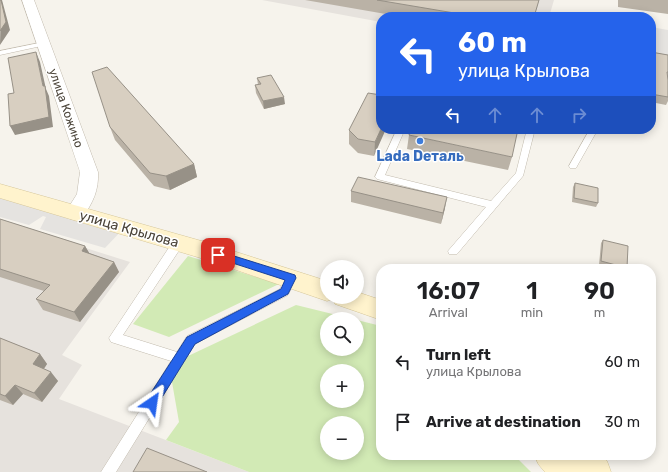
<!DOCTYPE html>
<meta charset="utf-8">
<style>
body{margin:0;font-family:Rubik,sans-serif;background:#f2f2f2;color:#202124;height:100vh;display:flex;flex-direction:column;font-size:15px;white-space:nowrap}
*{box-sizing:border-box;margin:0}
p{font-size:13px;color:#757577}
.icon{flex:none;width:22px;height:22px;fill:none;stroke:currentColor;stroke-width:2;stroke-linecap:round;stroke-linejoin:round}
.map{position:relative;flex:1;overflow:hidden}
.panel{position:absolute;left:376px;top:264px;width:280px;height:196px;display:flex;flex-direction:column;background:#fff;border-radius:16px;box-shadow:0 2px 10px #0003}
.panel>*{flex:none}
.banner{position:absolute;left:376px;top:12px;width:280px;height:122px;border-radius:16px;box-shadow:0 2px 10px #0003;background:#2563eb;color:#fff;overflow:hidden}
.buttons{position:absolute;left:320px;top:260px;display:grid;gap:8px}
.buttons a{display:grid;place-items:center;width:44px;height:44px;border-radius:50%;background:#fff;box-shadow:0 2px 10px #0003;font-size:20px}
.pin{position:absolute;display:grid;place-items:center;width:34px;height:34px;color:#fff;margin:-17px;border-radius:8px;box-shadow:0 2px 6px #0006}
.me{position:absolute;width:44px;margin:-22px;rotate:32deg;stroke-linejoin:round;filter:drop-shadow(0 0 3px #0008)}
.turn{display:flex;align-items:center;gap:14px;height:84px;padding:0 16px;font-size:18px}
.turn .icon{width:52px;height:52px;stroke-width:2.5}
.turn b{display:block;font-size:28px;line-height:34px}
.lanes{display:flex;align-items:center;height:38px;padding:0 16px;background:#0003;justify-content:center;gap:20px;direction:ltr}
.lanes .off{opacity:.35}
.eta{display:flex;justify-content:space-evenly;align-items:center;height:68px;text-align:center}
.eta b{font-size:24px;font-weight:600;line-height:28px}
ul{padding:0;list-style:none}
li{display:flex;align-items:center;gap:12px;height:60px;padding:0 16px}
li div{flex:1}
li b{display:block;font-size:15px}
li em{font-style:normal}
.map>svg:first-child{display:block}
</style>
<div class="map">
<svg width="668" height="472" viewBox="0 0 668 472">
<rect width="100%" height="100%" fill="#f6f3ec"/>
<!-- industrial -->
<path fill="#e6e2dd" d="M262,0H554L549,17H381V22Z
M0,221L130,262L62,355L82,365L59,399L249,472H0Z"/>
<!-- green -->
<path fill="#d2eab5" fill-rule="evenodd" d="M188,256L279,284L169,337L133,324Z
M296,305L353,319H327V349H357V320L381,326V455H514L531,472H249L166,440L179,422L169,365ZM327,371H357V401H327ZM327,423H357V453H327Z"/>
<!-- parking -->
<path fill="#e5e3e0" d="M651,27L668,30V59L651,56Z
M0,191L124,228L105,248L40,229L46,217L43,216L29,225L0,217Z"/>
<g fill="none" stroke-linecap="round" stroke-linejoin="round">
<defs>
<path id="lane" d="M44,42L47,44L46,45L0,55V51Z
M397,129H405L385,175L491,201L516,173L527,129H535L523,176L457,254H449L448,251L486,207L377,179L375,177Z
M590,129H598L576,168H570L569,166Z
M178,239L182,240L183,243L182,246L123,335L177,352L187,336L280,289L287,275L291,274L295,275L296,278L288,295L195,344L116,472H101L171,361L111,342L109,338L174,240Z"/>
<path id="street" d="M22,0H34L98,172C99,190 93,203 82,218L75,220L68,218L65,213L77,194L80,172Z"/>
<path id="secondary" d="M0,184L205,242L327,281V297H357V292L381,300V320L335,304L333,299L327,301L204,259L0,198Z
M534,455H600L607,461L611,472H545L539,465Z"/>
</defs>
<!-- lane casing -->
<use href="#lane" stroke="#c2bbae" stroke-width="1"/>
<!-- street casing -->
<use href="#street" stroke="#c2bbae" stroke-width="1"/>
<!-- secondary casing -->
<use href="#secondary" stroke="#d6c79b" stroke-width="1"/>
<!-- lane -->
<use href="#lane" fill="#fff" fill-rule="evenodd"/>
<!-- street -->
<use href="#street" fill="#fff" fill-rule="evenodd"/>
<!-- secondary -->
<use href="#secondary" fill="#fff3cd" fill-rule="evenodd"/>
</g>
<!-- wall -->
<path fill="#bab2a6" d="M305,0H539L534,17H403Z
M618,0H668V14L618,7Z
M651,52L668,55V101L666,105L651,102Z
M257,78L285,104L264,109L256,93L255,85H258Z
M381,95L374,156L358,153L349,144V130Z
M110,127L194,164L197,177L170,190L154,186L115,140Z
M409,135L512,157L508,170L407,149Z
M575,183L598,203L596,207L572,202L573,187Z
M351,191L445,208L441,224L351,202Z
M0,219L85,246L89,253L114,262L119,272L80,322L43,310L36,299L44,291L0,277Z
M603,240L627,268L626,269H615L599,265L601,243Z
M0,338L40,354L47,364L44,369L58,381L42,402L23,394L13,405L0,400Z"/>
<!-- shaded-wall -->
<path fill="#979187" d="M1,0H2L10,30L0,45Z
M36,52L40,62L46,89L49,96L53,127L15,135L10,126L43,86Z
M284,97L285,104L264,109L263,101Z
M381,129H386L374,156L375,142Z
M194,164L197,177L170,190L166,176Z
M447,197L445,208L441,224L443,213Z
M85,246L91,256L82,251Z
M114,262L119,272L80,322L74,312Z
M40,354L47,364L40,374L33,364Z
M51,372L58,381L42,402L34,393Z
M15,385L23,394L13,405L5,396Z"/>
<!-- building -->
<path fill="#d8cfc1" stroke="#979187" d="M0,0H1L6,22L0,31Z
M377,0H539L534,17H478Z
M36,52L43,86H45L49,117L10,126L8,94L14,93L8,58Z
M651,52L668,55V72H667L668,80V97L651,94Z
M107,67L194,164L166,176L150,173L110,127L92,72Z
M271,75L284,97L263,101L255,85L261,84L257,78Z
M368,93L381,95V129L375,142L358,139L349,130Z
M411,129H518L512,157L409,135Z
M358,177L447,197L443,213L351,191Z
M575,183L598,188V203L574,198Z
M0,219L85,246L82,251L114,262L74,312L36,299L50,285L0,269Z
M603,240L628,246L627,268L601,261Z
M0,338L40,354L33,364L51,372L34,393L15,385L5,396L0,394Z
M147,448L207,472H133Z"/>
<!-- route -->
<path fill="#2563eb" stroke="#184099" d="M218,251L295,275L296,278L288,294L195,344L156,407L152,409L147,407L146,403L147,399L187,337L281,289L285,280L214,257L213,255L214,252Z"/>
<!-- markers -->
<circle fill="#3f7fe0" stroke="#fff" stroke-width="1.5" cx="420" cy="141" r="4"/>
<g text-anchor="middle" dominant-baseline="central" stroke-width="3" stroke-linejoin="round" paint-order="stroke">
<!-- far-street labels -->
<g font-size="12" fill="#4b4439" stroke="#fff">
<text transform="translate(66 108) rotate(71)">улица Кожино</text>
</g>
<!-- shop labels -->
<g font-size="14" font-weight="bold" fill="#366cbe" stroke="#fff">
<text x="420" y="156">Lada Dеталь</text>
</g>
<!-- street labels -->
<g font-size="14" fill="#4b4439" stroke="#fff">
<text transform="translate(129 229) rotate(16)">улица Крылова</text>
</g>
</g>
</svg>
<div class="buttons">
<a><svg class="icon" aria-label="sound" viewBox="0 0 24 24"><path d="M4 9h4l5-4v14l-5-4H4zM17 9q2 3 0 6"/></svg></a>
<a><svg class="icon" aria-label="search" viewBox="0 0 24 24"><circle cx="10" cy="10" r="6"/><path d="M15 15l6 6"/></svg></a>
<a>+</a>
<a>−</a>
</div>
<div class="pin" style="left:218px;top:255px;background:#d93025"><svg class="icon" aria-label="arrive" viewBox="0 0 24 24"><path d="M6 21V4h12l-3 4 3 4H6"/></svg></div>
<svg class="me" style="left:152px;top:403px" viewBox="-20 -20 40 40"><path d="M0-17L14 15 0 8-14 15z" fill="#2563eb" stroke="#fff" stroke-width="4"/></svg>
<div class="banner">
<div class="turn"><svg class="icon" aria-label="left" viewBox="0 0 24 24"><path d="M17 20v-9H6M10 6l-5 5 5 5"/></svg><div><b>60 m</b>улица Крылова</div></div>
<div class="lanes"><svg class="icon" aria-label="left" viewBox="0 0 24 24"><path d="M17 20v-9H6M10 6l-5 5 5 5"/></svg><svg class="icon off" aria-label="ahead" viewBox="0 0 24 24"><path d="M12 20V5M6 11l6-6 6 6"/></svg><svg class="icon off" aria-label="ahead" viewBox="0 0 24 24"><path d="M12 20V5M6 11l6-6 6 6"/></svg><svg class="icon off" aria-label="right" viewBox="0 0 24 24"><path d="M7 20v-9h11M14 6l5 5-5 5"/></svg></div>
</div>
<section class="panel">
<div class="eta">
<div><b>16:07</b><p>Arrival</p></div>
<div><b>1</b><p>min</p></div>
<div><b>90</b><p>m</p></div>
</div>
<ul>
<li><svg class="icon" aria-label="left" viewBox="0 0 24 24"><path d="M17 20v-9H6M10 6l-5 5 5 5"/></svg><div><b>Turn left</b><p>улица Крылова</p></div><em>60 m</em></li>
<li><svg class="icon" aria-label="arrive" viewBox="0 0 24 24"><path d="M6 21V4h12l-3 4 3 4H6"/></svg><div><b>Arrive at destination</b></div><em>30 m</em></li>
</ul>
</section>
</div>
